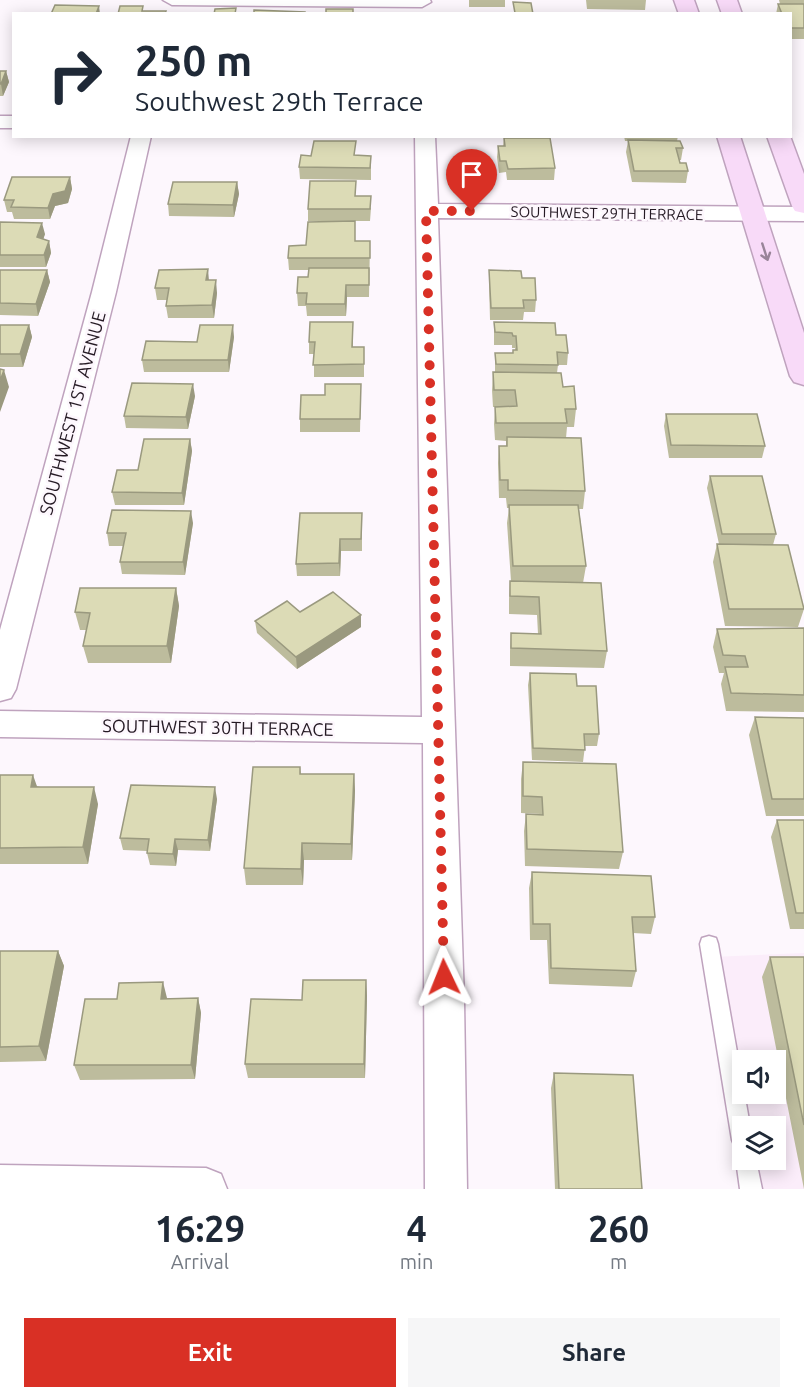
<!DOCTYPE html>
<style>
body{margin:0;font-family:Ubuntu,sans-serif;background:#f6f6f7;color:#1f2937;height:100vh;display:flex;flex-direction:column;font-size:22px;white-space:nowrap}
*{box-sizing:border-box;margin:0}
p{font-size:20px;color:#747a83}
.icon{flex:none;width:33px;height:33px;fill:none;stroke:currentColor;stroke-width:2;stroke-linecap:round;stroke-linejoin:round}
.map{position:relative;height:1189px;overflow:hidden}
.details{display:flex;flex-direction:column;background:#fff;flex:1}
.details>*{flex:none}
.banner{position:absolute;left:12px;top:12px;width:780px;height:126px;border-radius:0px;box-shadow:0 3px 15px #0003;background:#fff;color:#1f2937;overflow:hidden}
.tools{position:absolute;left:732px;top:1050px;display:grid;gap:12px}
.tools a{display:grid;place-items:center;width:54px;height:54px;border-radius:0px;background:#fff;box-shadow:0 3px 15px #0003;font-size:30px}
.pin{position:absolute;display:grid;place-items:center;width:51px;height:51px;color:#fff;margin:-62px -26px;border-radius:50% 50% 50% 0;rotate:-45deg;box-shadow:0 0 6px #0007}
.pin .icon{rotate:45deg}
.me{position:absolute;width:66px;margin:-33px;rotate:358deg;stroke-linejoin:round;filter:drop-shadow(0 0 4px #0008)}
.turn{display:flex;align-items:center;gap:21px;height:126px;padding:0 24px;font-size:27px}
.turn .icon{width:78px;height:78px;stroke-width:2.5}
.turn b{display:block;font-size:42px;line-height:51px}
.eta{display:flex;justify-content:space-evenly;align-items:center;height:102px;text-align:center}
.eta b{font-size:36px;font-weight:700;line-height:42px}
.primary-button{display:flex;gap:12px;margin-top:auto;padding:12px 24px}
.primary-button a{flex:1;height:69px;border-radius:0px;background:#d93025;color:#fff;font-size:24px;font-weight:700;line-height:69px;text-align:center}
.primary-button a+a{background:#f6f6f7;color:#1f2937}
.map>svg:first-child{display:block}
</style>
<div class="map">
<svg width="804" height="1189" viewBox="0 0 804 1189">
<rect width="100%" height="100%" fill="#fdf7fd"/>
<!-- built -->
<path fill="#fbedfa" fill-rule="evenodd" d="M804,953V1189H747L712,957ZM742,1060H776V1094H742ZM742,1126H776V1160H742Z"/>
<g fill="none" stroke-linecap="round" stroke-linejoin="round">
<defs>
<path id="service" d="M709,936L716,938L718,944L750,1126H742V1150L735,1147L732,1140L700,944L702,938Z
M742,1151V1160H756L762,1189H740L736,1160L739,1153Z"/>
<path id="minor" d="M163,0H430L431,2L422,7L172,5Z
M0,116H14V128H0Z
M131,136H151L116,292L16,689L11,698L0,701V630L92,292Z
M415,136H435L438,204L804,207V221L438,218L464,1000L467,1189H425L423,743L0,737V711L422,717Z
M0,1165L206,1168L221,1174L227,1189H0Z"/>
<path id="secondary" d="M674,0H694L699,14H679Z
M717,0H737L742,14H722Z
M717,136H740L804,333V385L794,382L790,376Z
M767,136H790L804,174V213L795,211L792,206Z"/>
</defs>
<!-- service casing -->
<use href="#service" stroke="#bfa3be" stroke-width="3"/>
<!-- minor casing -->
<use href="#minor" stroke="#bfa3be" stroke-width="3"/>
<!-- secondary casing -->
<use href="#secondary" stroke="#bfa3be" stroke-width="3"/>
<!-- service -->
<use href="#service" fill="#fff" fill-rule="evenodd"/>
<!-- minor -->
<use href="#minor" fill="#fff" fill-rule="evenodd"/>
<!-- secondary -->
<use href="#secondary" fill="#f8daf8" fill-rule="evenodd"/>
</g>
<!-- wall -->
<path fill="#bdbc9d" d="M469,0H505V7H469Z
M586,0H646L645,10L587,9Z
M779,0H804V39H790V14H776L778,4H780Z
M0,71H6L9,82L3,96H0Z
M624,136H678L677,141L683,148L681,160H679L680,163L688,171L686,183L632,182L626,152L628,141H625Z
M504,138L555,168L554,180H507L506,172L499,173L497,157L498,146H503Z
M356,155L371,156V180L300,179L299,167Z
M70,177L72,189L68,203L55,206L50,219H14L12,212H7L4,200Z
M237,182L239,194L234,217L169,216L168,204Z
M356,196L371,208L370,221H308V209Z
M0,222L45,234L43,239L49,241L51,253L46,267H0Z
M356,241H370L369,297H347L346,316H307L306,306H298L297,293L308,277L309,270H289L288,258L306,245Z
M0,270H47L50,282L38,316L0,315Z
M489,270L522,278L536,300L535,312H524L523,320H490L489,282Z
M209,280L217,293L214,318H168L166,306L167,300H157L155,288Z
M494,322L556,335L568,353L567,365H558L557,373L563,387L576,409L574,427H567L566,438L585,491L583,509H579L586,566L583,583L607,651L604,668L510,666V651L511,633L538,634L537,615L509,614V599L510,581H511L507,523L509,508H507L506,498H499L498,463L499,446H506V441L495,440L494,424L495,407H493L492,390L493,372H495V353H513L515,350V348H512V345H494Z
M0,325H29L32,337L23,367H0Z
M353,334V347H364V377H314V354H309V342Z
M234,337L229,372H144L142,360L197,342Z
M361,384L360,432H300V419L325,395Z
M195,396L188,429L126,428L124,416Z
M666,414L765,446L762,458H669L664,426Z
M190,439L192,451L184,505H115L112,492L138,470Z
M710,476L776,534L773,545L804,609L798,627L725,626L713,562L717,544H719L707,488Z
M362,513V551H341L340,576H297L296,564Z
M193,523L185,575L122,574L120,562L123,546H109L107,533Z
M176,588L179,606L171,663H88L83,646L86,630H80L75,612Z
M300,612L361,615V627L297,669L257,633L255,621Z
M804,628V712L726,711L721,684L724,673H719L713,647L717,629Z
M530,673L577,686L599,734L597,746H585L583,762L532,760L528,685Z
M755,717L804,718V816H766L749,735Z
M523,762L623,852L619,869L525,866L524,831L526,814H540L521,813V779Z
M300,767L301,774H354L355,791L352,860H304L303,885H246L244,868Z
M0,775L98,804L88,864H0Z
M217,799L210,851L178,850L176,866L150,865L147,853V851L123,850L120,838Z
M777,820H804V929H790L771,837Z
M532,872L655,917L651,934L633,933L636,971L632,987L549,984L547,940H530L529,888Z
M0,951H58L64,966L46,1061L0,1062Z
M770,957H804V1189L762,977Z
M366,980L367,996L365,1078H248L245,1064L302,1000Z
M198,998L201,1013L195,1079L80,1080L74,1065L117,999Z
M554,1073L642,1189H555L551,1088Z"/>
<!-- shaded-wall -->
<path fill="#9a997f" d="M99,6L100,14H96Z
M6,71L9,82L3,96L1,84Z
M70,177L72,189L68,203L55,206L50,219L48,208L53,194Z
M237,182L239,194L234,217L233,205Z
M42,223L45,234L40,249L37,237Z
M49,241L51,253L46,267L44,255Z
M208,269L209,281L206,280Z
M47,270L50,282L38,316L36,304Z
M216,280L217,293L214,318L212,305Z
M346,285L347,297L346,316L345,304Z
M29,325L32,337L23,367L20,354Z
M233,325L234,337L229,372L228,360Z
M4,370L9,387L0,412V381Z
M193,384L195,396L188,429L186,417Z
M190,439L192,451L184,505L182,493Z
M191,511L193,523L185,575L183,562Z
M340,539L341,551L340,576L339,563Z
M176,588L179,606L171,663L167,646Z
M361,615V627L297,669L296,657Z
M354,774L355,791L352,860L351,844Z
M33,775L39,792L31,787Z
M94,787L98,804L88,864L83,847Z
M215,787L217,799L210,851L208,840Z
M175,839L178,850L176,866L173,854Z
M302,843L304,860L303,885L301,869Z
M58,951L64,966L46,1061L39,1046Z
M366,980L367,996L365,1078L364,1064Z
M163,982L167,998L165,1014L161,999Z
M198,998L201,1013L195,1079L191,1065Z"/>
<!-- building -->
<path fill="#dcdbb6" stroke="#9a997f" stroke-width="1.5" d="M513,2L531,3L533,14H473L515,13Z
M778,4H804V28H790V14H782Z
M55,5L99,6L96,14H51Z
M120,6H143L142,11H166L165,14H118Z
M236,8L235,14H214L215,9Z
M326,9H353V14H326Z
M254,10L305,12V14H254Z
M0,71H6L1,84H0Z
M504,138H550L555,168L508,169L506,161H500L498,146H505Z
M628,140L680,141L683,148H676L680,163H686L688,171H634Z
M314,141H356L354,155L371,156L370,168L299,167L301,155L311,156Z
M12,177H70L65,191L53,194L48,208L11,207L14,200H4Z
M310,181H356L355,196H371L370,209H308Z
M173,182H237L233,205L168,204Z
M355,221V241H370V258H288L289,246L306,245L308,222Z
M0,222L42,223L37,237L49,241L44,255H0Z
M309,268H369V285H346L345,304H306L307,293H297L298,277H308Z
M208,269L206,280H216L212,305L166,306L169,288H155L159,270Z
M0,270H47L36,304L0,303Z
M489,270L521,271L522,278H535L536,300H523L524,308H491Z
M310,322H353L352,347H364V364L313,365L315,342H309Z
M494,322L555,323L556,335H566L568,353L557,352L558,365L496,364L495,353H513V350H517L516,336H513L512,333L495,332Z
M0,325H29L20,354H0Z
M200,325H233L228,360H142L146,341L197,342Z
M0,369L4,370L0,381Z
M493,372L561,373L563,387L574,386L576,409H565L567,423H496L495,407L517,406L515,390H494Z
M132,383L193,384L186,417L124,416Z
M325,384H361L360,419H300L301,395H325Z
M666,414H757L765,446L671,445Z
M507,437L581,438L585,491L508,490V480H500L499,446H507Z
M144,439H190L182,493L112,492L117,470H138Z
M710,476H762L776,534H722Z
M509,505H578L586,566H513Z
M112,510L191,511L183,562H120L126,533H107Z
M300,513H362L361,539H340L339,563L296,564Z
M717,544L788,545L804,609H729Z
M510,581L601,583L607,651L511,648V633L541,634L539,597L510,596Z
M80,588H176L167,646H83L90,613L75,612Z
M333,592L361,615L296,657L255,621L287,601L300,612Z
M804,628V695L731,693L725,667H748L745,656L723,655L717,629Z
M530,673L576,674L577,686H596L599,734H584L585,750L533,748Z
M755,717L804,718V799H772Z
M523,762L616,764L623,852L527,849L526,814L543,815L542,797L523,796Z
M253,767H300V774H354L351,844L302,843L301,869L244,868Z
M0,775H33L31,787H94L83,847L0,848Z
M131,785L215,787L208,840L175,839L173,854L147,853L149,839L120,838Z
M777,820H804V913H796Z
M532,872L651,876L655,917H632L636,971L551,968L550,924H533Z
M0,951H58L39,1046L0,1047Z
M770,957H804V1125Z
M303,980H366L364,1064H245L251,999L302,1000Z
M163,982L161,999L198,998L191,1065H74L85,999H117L119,983Z
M554,1073L633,1075L642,1189H559Z"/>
<!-- one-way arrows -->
<defs><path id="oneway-shaft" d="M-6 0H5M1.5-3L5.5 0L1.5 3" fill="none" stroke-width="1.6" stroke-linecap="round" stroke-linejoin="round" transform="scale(1.5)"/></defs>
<use stroke="#998499" href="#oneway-shaft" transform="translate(765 252) rotate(72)"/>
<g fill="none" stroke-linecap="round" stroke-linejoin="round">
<!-- route -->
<path stroke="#d93025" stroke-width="10" stroke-dasharray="0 18" d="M444,977L426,211H472"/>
</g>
<g text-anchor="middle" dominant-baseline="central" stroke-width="5" stroke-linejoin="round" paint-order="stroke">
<!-- far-street labels -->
<g font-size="15" fill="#251a24" stroke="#fdf7fd">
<text transform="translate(607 213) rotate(1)">SOUTHWEST 29TH TERRACE</text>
</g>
<!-- street labels -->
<g font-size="18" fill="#251a24" stroke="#fdf7fd">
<text transform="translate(72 413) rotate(-75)">SOUTHWEST 1ST AVENUE</text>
<text transform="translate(218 727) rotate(1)">SOUTHWEST 30TH TERRACE</text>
</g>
</g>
</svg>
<div class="tools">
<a><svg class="icon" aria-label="sound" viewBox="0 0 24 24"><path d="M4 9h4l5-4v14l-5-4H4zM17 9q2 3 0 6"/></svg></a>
<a><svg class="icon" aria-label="layers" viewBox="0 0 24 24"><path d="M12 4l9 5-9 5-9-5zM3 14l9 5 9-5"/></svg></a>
</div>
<div class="pin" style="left:472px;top:211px;background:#d93025"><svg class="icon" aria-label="arrive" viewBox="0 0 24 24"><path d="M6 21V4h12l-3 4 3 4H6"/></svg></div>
<svg class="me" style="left:444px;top:977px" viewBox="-20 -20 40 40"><path d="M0-17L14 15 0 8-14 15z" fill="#d93025" stroke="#fff" stroke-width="4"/></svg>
<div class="banner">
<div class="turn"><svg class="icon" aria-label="right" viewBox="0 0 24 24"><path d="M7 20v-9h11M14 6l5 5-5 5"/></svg><div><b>250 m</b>Southwest 29th Terrace</div></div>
</div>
</div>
<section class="details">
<div class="eta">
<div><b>16:29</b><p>Arrival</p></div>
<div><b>4</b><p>min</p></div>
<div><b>260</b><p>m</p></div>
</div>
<div class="primary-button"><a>Exit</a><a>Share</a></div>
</section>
